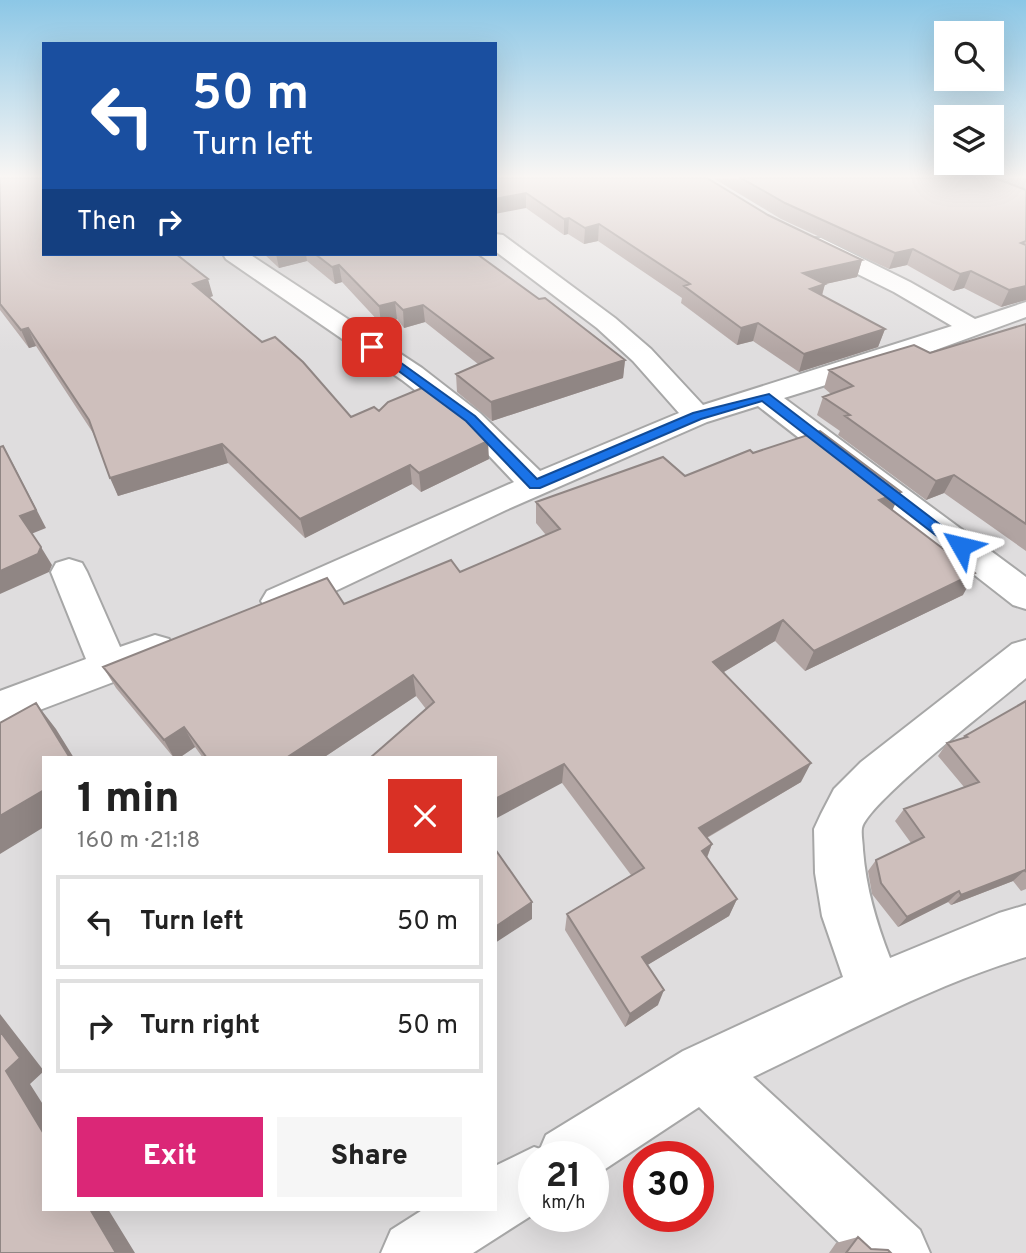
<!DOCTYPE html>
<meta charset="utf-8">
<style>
body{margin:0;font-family:Overpass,sans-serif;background:#f6f6f6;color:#222;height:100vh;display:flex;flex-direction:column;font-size:26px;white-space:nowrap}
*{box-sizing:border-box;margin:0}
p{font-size:23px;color:#767676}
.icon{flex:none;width:38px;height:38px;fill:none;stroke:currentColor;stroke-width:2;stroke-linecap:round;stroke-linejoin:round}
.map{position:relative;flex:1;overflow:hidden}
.side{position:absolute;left:42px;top:756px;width:455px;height:455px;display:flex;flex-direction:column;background:#fff;border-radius:0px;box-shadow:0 7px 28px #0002}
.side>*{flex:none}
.top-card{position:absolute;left:42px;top:42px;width:455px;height:214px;border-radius:0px;box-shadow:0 7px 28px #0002;background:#1a4fa0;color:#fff;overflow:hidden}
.tools{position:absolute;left:934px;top:21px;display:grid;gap:14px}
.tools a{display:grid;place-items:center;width:70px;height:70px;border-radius:0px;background:#fff;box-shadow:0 7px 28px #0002;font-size:35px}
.speed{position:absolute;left:518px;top:1141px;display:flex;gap:14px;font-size:35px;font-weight:700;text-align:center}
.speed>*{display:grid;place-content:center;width:91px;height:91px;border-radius:50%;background:#fff;box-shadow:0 7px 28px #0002;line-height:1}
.speed small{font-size:18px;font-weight:400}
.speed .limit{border:10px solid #d22;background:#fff;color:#111}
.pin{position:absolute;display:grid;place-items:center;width:60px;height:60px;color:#fff;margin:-30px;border-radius:14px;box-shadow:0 4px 10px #0006}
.me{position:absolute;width:77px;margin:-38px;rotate:307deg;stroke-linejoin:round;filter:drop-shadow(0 0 5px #0008)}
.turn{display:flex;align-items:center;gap:24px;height:147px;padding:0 35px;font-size:32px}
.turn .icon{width:91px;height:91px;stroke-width:2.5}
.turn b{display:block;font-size:49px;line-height:60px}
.then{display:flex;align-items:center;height:66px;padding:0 35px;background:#0003;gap:14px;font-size:26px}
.round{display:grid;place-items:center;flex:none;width:74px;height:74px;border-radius:0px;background:#f6f6f6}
.summary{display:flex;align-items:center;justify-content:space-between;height:119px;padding:0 35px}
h1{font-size:42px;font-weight:800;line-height:52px}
.primary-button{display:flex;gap:14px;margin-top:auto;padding:14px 35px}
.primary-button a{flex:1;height:80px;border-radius:0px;background:#db2777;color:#fff;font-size:28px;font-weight:800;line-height:80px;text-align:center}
.primary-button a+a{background:#f6f6f6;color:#222}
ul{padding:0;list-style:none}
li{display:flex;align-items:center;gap:21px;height:94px;margin:0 14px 10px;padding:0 21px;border:4px solid #e0e0e0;border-radius:0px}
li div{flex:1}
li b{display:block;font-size:26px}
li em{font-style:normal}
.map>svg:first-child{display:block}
</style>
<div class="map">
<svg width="1026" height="1253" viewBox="0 0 1026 1253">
<rect width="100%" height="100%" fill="#f2ebe6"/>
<!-- residential -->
<path fill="#dfddde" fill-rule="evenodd" d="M0,178L44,254H495V178H1026V1253H0ZM44,758H495V1209H44ZM534,1157H593V1216H534ZM639,1157H698V1216H639Z"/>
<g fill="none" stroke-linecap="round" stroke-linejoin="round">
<defs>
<path id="minor" d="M495,234L503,235L615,318L651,349L703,405L952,326L894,292L805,248L802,243L805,238H821L910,282L975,319L1026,302V317L919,356L784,398L1026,577V609L1013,605L758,406L707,422L506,510L293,611L280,614L267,611L261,601L267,591L514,482L460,425L402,380L226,259L223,254H249L422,368L480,413L540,471L679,413L633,361L597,328L495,251Z
M69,559L82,563L87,572L120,647L155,635L169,639L175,650L169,661L0,725V691L86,659L51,572L56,563Z
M1026,640V678C999,701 867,803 862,828C861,835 863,843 863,850C866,888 876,922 890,958L999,913L1026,905V957C932,985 842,1035 753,1077L920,1230L930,1253H850L699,1107L593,1177V1157H534V1214L473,1253H381L391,1230L424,1209H495V1166L534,1147L540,1149L546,1135L683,1051L843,977L822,916L815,873L814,829L821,814L834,789L861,762L1012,644Z"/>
</defs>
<!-- minor casing -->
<use href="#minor" stroke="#a7a7a7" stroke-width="4"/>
<!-- minor -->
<use href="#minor" fill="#fff" fill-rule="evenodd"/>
</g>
<!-- wall -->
<path fill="#b1a4a2" d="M0,178L213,296L210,297L351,417L379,411L489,459L421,492L412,484L305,538L228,463L118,496L93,433L36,346L29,348L0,310Z
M495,178L768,215L862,260L857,277L825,284L822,296L885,329L878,347L799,372L753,341L737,345L681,303L682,298L598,241L584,244L568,234L564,235L526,208Z
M713,178H1026V300L1001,307L964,288L953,291L907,265L889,269L781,219Z
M264,254H477L539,299L625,360L623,378L492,421L457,392L456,374L478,364L425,322L404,328L397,319L381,324L342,282L335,284L307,261L279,268Z
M1026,324V551L944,493L926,500L838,435L840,431L817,415L823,397L831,394L824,388L829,370L930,353Z
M753,453L892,510L963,595L805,671L775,641L724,672L801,782L707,838L712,844L707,858L737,899L729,916L647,965L658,1005L625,1027L565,930L567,914L631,875L562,783L426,709L416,696L323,758H203L195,747L179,758H174L116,688L103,667L344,604L460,572L546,535L536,523V502L685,476Z
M1026,701V889L1021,891L1013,881L951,905L948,902L898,927L872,894L868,871L876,860L911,843L895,821L904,809L964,787L938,756L947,743L963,739L965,736Z
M858,1237L871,1249L891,1253H829L836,1243Z"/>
<!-- shaded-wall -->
<path fill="#908684" d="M526,193V208L495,214V199Z
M569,218L568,234L564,235V219Z
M599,224L598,241L584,244L585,228Z
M913,249L907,265L889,269L895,253Z
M276,254H306L307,261L279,268Z
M862,260L857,277L799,290L803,273Z
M339,265L342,282L335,284L332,267Z
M971,271L964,288L953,291L960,274Z
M208,279L213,296L199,301L193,284Z
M825,284L820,301L810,289Z
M1026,286V300L1001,307L1009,290Z
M395,302L397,319L381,324L379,306Z
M423,305L425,322L404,328L403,310Z
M758,323L753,341L737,345L741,328Z
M28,328L36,346L29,348L21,330Z
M885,329L878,347L799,372L804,354Z
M625,360L623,378L492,421L491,402Z
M488,441L489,459L421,492L419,473Z
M222,444L228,463L118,496L110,478Z
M3,446L13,464L46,528L31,534L20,516Z
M410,465L412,484L305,538L300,519Z
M954,475L944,493L926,500L936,481Z
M901,492L891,513L879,500Z
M41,547L52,565L49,572L0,594V571Z
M975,573L963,595L805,671L814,651Z
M783,620L775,641L707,682L713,662Z
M413,675L416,696L323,758H286Z
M36,703L56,729L74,758H70Z
M184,727L195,747L179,758H174L164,740Z
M811,763L801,782L692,846L699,828Z
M564,764L562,783L495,819V799Z
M44,790V827L0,854V816Z
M712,844L705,862L702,851Z
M1025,870L1013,881L951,905L961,895Z
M959,891L948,902L898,927L907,917Z
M737,899L729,916L636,972L642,957Z
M532,902V919L495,943V927Z
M664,990L658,1005L625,1027L630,1014Z
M0,1014L44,1071L30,1084L44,1106V1134L6,1071L0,1031Z
M90,1209H108L135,1253H116Z"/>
<!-- building -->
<path fill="#cebfbc" stroke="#908684" stroke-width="2" d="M0,178H44V254H176L208,279L193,284L262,342L275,337L303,362L351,417L374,407L379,411L388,402L427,386L457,408L488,441L419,473L410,465L300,519L222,444L110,478L89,420L28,328L21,330L0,304Z
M495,178H707L768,215L862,260L803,273L825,284L810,289L885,329L804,354L758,323L741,328L684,286L690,284L599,224L585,228L569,218L564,219L526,193L495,199Z
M741,178H995L1026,190V241L1021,243L1026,245V286L1009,290L971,271L960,274L913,249L895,253L785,203Z
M315,254H477L539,299L545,298L625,360L491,402L456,374L493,358L423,305L403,310L395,302L379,306L339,265L332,267Z
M1026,324V524L954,475L936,481L845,416L850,415L823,397L853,386L829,370L914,345L930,353Z
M820,431L901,492L879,500L975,573L814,651L783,620L713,662L811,763L699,828L712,844L702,851L737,899L642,957L664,990L630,1014L567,914L644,868L564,764L495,799V758H370L434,702L413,675L286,758H207L184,727L164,740L103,667L327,578L344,604L451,560L460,572L560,529L536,502L663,457L685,476L750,450L753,453Z
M3,446L36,510L20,516L41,547L38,554L0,571V447Z
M1026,701V872L1025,870L961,895L959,891L907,917L881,883L876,860L924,837L904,809L979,782L947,743L967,737L965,736Z
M36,703L70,758H44V790L0,816V723Z
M495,849L532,902L495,927Z
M0,1031L20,1058L6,1071L44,1134V1209H90L116,1253H0Z
M858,1237L871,1249L888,1250L891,1253H846Z"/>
<!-- sky -->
<linearGradient id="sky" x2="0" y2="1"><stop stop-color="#8cc7e6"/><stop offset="0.5" stop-color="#f9f6f4"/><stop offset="1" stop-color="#f9f6f4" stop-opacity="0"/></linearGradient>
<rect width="1026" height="353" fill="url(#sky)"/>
<!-- route -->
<path fill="#1a73e8" stroke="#114b97" stroke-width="2" d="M369,345H376L475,416L537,479L693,413L769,394L968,546L961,551L955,550L762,401L701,419L540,488H530L466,421L369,349Z"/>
</svg>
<div class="tools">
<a><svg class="icon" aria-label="search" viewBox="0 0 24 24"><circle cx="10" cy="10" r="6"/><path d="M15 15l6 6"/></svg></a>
<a><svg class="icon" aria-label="layers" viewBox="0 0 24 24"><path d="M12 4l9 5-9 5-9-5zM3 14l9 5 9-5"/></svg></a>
</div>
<div class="speed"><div>21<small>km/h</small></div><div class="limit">30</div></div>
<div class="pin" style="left:372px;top:347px;background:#d93025"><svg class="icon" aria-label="arrive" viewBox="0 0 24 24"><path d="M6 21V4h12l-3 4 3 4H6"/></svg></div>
<svg class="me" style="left:961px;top:546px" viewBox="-20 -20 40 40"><path d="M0-17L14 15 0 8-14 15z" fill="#1a73e8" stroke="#fff" stroke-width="4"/></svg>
<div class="top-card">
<div class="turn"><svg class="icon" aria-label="left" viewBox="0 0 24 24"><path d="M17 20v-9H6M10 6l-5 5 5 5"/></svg><div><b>50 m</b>Turn left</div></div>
<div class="then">Then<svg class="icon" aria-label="right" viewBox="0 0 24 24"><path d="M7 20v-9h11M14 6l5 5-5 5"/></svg></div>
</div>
<section class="side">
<div class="summary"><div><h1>1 min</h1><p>160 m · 21:18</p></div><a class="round" style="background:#d93025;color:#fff"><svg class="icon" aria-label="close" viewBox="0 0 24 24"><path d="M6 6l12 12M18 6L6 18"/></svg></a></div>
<ul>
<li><svg class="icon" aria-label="left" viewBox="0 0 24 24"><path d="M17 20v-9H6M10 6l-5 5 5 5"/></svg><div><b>Turn left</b></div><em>50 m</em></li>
<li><svg class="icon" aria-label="right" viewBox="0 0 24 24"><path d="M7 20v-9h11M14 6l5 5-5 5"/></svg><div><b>Turn right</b></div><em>50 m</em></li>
</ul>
<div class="primary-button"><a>Exit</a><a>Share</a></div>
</section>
</div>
